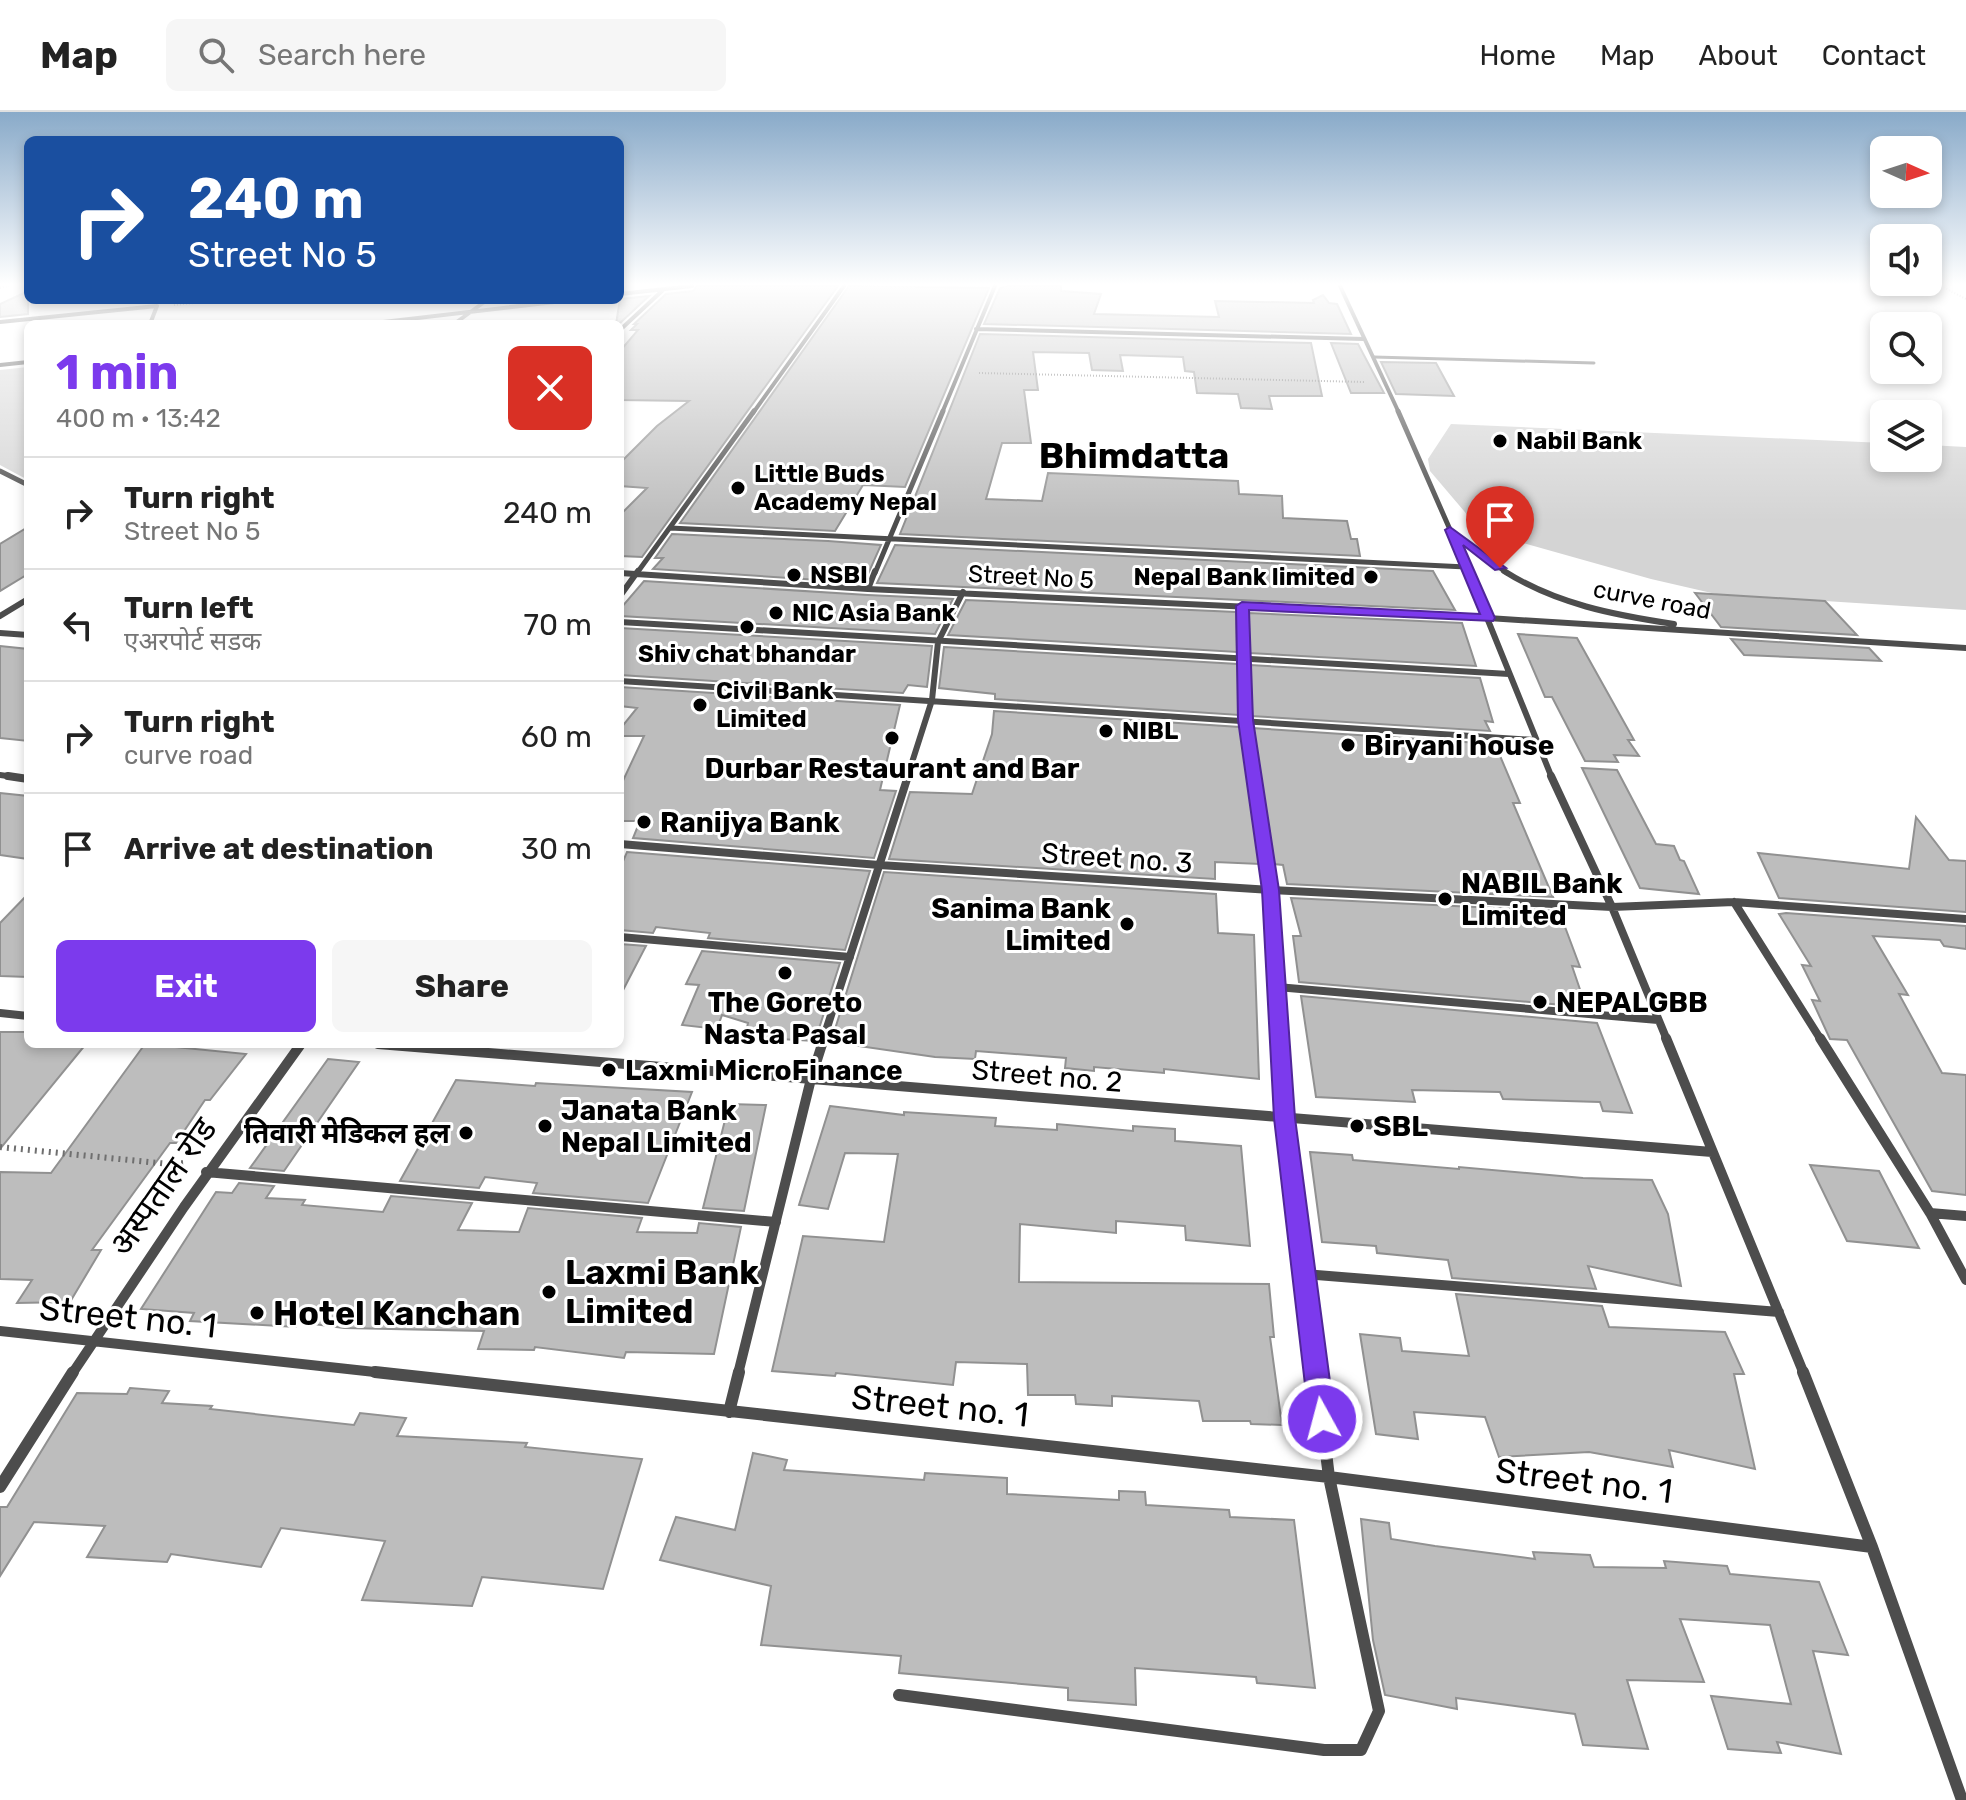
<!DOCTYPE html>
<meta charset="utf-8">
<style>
body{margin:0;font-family:Rubik,"Noto Sans Devanagari",sans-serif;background:#f6f6f6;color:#222;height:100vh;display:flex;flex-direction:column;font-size:30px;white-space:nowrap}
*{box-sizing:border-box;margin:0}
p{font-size:26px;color:#767676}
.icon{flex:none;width:44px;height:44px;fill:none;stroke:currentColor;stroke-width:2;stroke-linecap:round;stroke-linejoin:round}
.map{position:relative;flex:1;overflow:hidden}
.sheet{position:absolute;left:24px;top:208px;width:600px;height:728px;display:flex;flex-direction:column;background:#fff;border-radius:12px;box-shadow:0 4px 12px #0003}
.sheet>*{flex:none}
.banner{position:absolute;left:24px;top:24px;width:600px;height:168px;border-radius:12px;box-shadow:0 4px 12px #0003;background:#1a4fa0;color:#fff;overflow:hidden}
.needle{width:52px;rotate:93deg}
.fabs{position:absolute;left:1870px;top:24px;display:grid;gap:16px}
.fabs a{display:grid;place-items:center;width:72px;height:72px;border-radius:12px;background:#fff;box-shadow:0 4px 12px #0003;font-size:40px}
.pin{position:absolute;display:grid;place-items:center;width:68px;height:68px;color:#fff;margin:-82px -34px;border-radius:50% 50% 50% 0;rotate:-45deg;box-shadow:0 0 8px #0007}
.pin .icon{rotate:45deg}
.me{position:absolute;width:88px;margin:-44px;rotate:353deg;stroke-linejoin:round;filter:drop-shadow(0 0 6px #0008)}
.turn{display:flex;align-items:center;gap:28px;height:168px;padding:0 32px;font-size:36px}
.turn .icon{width:104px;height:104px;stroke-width:2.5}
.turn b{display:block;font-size:56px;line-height:68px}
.round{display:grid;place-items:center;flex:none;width:84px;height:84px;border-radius:12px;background:#f6f6f6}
.overview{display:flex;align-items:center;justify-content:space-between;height:136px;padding:0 32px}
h1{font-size:48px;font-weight:700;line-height:60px;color:#7c3aed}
.action{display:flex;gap:16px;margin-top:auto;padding:16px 32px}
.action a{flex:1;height:92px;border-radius:12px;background:#7c3aed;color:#fff;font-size:32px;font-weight:700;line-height:92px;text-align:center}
.action a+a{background:#f6f6f6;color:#222}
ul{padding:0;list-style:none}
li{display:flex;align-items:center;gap:24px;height:112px;padding:0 32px;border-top:2px solid #e0e0e0}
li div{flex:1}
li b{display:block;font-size:30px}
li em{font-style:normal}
header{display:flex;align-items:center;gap:48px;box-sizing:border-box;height:112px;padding:0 40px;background:#fff;border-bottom:2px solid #e0e0e0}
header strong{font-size:38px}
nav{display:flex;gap:44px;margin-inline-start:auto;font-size:28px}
.search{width:560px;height:72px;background:#f6f6f6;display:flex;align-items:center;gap:20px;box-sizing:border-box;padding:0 28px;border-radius:12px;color:#767676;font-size:30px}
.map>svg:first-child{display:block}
</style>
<header>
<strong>Map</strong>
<div class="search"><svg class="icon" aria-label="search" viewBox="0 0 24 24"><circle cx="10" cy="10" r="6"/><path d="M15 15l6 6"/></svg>Search here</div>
<nav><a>Home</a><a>Map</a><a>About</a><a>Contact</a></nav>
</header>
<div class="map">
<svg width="1966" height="1688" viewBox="0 0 1966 1688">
<rect width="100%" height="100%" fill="#fff"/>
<!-- green -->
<path fill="#d4d4d4" d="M28,255V368L0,353V258Z
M1451,312L1884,331V346H1928V333L1966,335V498L1716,482L1651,467L1481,419L1430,359L1428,347Z"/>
<!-- building -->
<path fill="#bdbdbd" stroke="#919191" stroke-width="2" d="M697,174H838L642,445L620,444V403L647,376L620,374V351L657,314L689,289L620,288V239L638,218H631L637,212H634L666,182L693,179Z
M849,174L989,176L905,375L863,373L835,419L680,411Z
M1008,174H1061V179L1101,182L1094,202L1219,205L1215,189L1314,191L1313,188L1323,183L1329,191L1337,192L1351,222L984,212L1000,176Z
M28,179V202L0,205V192Z
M649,184L619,212H616L620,187Z
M980,222L1311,231L1322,284H1269L1272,297L1241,296L1238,282L1197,281L1194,260L1185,259L1183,245L1120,243L1123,259L1092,258L1089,241L1033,240L1038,278H1024L1031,331H1002L986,387L1042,389L1048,361L1238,369L1239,382L1282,384L1283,406L1347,409L1351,427H1357L1360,444L900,422Z
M1331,231L1358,232L1384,281H1351Z
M1381,250L1436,251L1454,284L1396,282Z
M28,415V462L0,479V432Z
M672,422L828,429L881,433L864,471L653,457L663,446H655Z
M895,433L1433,459L1455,498L877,471Z
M644,469L868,483L953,487L935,522L620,504V497Z
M1695,481L1825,489L1857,523L1721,515Z
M966,488L1236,500L1237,540L948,523Z
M1248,501L1462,511L1476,554L1249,541Z
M620,516L932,534L927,575L908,573L903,581L620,563Z
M1518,522L1577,526L1634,628H1628L1639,644L1614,643L1618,650L1585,649L1552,585H1545Z
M1731,527L1869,536L1881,549L1744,543Z
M0,534L28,537V629L0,626Z
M944,535L1238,552L1239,603L995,587V582L939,576Z
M1250,553L1480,566L1493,610L1485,609L1490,619L1251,604Z
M620,575L900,593L880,678L896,679L874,746L633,726L640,709H620V675L644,624H620V617L637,596L620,594Z
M994,599L1240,615L1260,752L1215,750V767L889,747L910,680L972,682L992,622Z
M1252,616L1495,632L1520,691H1513L1553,785L1287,772L1283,753L1274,752Z
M1582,656L1617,658L1656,732L1674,734L1680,748L1684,749L1699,782L1640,776Z
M0,681L28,684V747L0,743Z
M1916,705L1949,748L1966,749V800L1779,786L1758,741L1909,757Z
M627,740L870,759L845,838L708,826L710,821L656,815L653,821L620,818V756Z
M884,760L1216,782L1218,821L1254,823L1259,967L1164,957V961L1094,955V959L1065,956L1066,946L976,939L975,947L935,945L831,930Z
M28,782V865L0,864V811Z
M1291,786L1559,799L1580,855L1572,854L1586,895L1299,870L1293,824H1301Z
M1786,801L1966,814V837L1944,834L1940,828L1873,824L1908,883L1899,882L1942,961L1966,963V1083L1932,1079L1847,928L1830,927L1812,888L1820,889L1802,853L1811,854L1779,802Z
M620,832L646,834L620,884Z
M702,839L840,851L815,929L745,925L748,911L722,903L717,917L682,913L699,873L686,872Z
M1301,884L1597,911L1632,1001L1603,999L1600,990L1503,987L1500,980L1412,978L1415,990L1316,985Z
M0,920H28V932H86L0,1037Z
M145,932L246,942L210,988H205L176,1031H170L92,1138H101L70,1190L17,1191L32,1168L0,1167V1060L51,1061Z
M328,947L359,950L284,1059L250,1056Z
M456,968L535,974L536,971L692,980L648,1091L533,1081L537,1071L485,1065L479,1076L400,1069Z
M729,992L766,993L744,1099L703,1096Z
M830,994L904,1003V1000L996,1006L995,1014L1057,1018V1012L1133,1019V1014L1175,1017V1029L1241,1034L1250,1134L1186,1128L1185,1114L1116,1109V1121L1020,1112L1019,1170L1269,1172L1274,1225H1270L1282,1313L1251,1312L1250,1309H1203L1199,1289L1112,1284V1294L1076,1292L1075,1283H1028L1027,1252L956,1250L953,1273L836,1261L835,1264L772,1259L803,1124L884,1130L898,1042L845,1041L828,1097L799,1093Z
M1310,1040L1352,1043L1353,1048L1459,1057V1055L1583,1066L1652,1068L1668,1102L1681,1174L1588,1154L1596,1177L1452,1166L1448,1148L1377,1141L1376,1134L1322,1130Z
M1810,1053L1879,1059L1919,1136L1847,1129Z
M239,1071L274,1074L266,1086L305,1088L302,1093L383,1100L391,1084L472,1091L458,1118L519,1120L528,1096L642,1106L637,1120L697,1121L699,1111L741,1115L714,1242L626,1240L624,1246L535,1235L534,1238L478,1237L484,1219L344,1216L298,1210L296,1215L190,1209L194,1201L141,1197L216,1080L232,1081Z
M1456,1182L1602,1194L1609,1215L1725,1220L1744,1262H1734L1755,1357L1669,1338L1673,1355L1589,1340L1499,1345L1485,1305L1414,1300L1418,1327L1376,1322L1360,1222L1400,1226L1402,1239L1469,1244Z
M130,1276L169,1279L162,1291L212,1294L210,1297L354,1313L360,1301L406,1306L397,1324L527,1331L525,1335L642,1347L603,1477L482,1465L472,1494L362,1488L385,1429L281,1416L261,1455L171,1442L167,1450L87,1445L105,1414L34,1410L0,1464V1395H7L77,1281L127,1282Z
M753,1341L787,1348L784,1358L924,1368L925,1361L1007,1366V1382L1119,1388V1379L1145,1380L1146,1393L1229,1398L1230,1405L1294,1408L1315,1576L1257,1571L1256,1565L1135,1556L1136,1593L1068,1588V1576L899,1561L901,1544L761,1533L771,1474L660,1448L676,1405L735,1418Z
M1361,1407L1389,1411L1391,1427L1435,1434L1535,1447L1533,1440L1590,1443L1594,1455L1666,1456L1664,1449L1727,1454L1730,1462L1819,1470L1848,1543L1813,1539L1841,1642L1777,1630L1781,1641L1728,1637L1711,1584L1791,1592L1770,1513L1680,1507L1704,1570L1627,1568L1648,1637L1583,1633L1575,1602L1456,1586L1457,1597L1385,1583L1373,1528Z"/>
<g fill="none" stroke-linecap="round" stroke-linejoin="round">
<!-- path-far1 -->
<path stroke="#6f6f6f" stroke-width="2" stroke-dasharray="1 2" stroke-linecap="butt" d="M1941,174L1966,187
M0,176L9,174
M174,193L223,188
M979,261L1365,270"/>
<!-- path -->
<path stroke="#6f6f6f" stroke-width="6" stroke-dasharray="2 5" stroke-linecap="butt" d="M0,1035L169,1052L186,1051"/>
<!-- service -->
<path stroke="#4d4d4d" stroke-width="3" d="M1374,245L1594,251"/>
<!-- minor-far5 -->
<path stroke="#4d4d4d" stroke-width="4" d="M1340,174L1399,301
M620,182L692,174
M0,210L157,194L150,212
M366,212L571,188
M454,212L487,188
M976,217L1364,227
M620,218L663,178
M0,253L28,250
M753,301L844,174
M942,301L995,174"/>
<!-- minor-far4 -->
<path stroke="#4d4d4d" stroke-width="5" d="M1398,299L1469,461
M0,359L28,373
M670,416L1466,455
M1451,419L1507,461
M637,461L754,299
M875,461L943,299"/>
<!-- minor-far3 -->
<path stroke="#4d4d4d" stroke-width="6" d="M1468,459L1552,666
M1504,459C1556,492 1614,503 1674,512
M620,461L868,477L1488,506L1966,536
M868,477L875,459
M620,484L638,459
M1242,494L1245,608L1254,666
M0,504L28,487
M620,510L1509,562
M0,521L28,523
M620,569L1534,628
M0,663L22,666
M907,666L932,588L938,530L963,480"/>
<!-- minor-far2 -->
<path stroke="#4d4d4d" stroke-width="8" d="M8,664L28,667
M1254,664L1271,778L1280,928
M1551,664L1612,795L1667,928
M620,732L879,753L1271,778L1612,795L1734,790L1966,807
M1734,790L1821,928
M620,825L850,845
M1277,875L1658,908
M0,901L28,904
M823,928L908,664"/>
<!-- minor-far1 -->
<path stroke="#4d4d4d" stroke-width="10" d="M1280,926L1285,1006L1316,1262
M1666,926L1804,1262
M1820,926L1930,1101L1966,1104
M378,932L1712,1040
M206,1060L776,1110
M1930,1101L1966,1168
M1304,1162L1779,1200
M0,1219L393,1262
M72,1262L184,1095L301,932
M738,1262L811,967L824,926"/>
<!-- minor -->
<path stroke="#4d4d4d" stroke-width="12" d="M375,1260L1329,1365L1872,1435
M1803,1260L1872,1435L1962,1688
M729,1300L739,1260
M0,1375L73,1260
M899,1583L1324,1638H1361L1379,1599L1329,1365L1316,1260"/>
</g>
<!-- sky -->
<linearGradient id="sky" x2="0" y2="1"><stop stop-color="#89aac9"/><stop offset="0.42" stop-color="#fff"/><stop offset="1" stop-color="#fff" stop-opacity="0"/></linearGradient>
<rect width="1966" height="410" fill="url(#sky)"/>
<!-- route -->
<path fill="#7c3aed" stroke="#51269a" stroke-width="2" d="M1450,415L1506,456L1495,458L1463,433L1495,506L1493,509L1249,498L1253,608L1279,778L1295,1006L1335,1307L1331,1316L1322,1319L1313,1316L1309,1307L1274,1006L1262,778L1238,608L1236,494L1242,490L1480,502L1445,418Z"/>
<!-- markers -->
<g fill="#000" stroke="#fff" stroke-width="3">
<circle cx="1500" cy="329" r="8"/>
<circle cx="738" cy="376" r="8"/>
<circle cx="794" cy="463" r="8"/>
<circle cx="1371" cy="465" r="8"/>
<circle cx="776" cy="501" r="8"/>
<circle cx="747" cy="515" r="8"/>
<circle cx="700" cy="593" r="8"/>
<circle cx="1106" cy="619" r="8"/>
<circle cx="892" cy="626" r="8"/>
<circle cx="1348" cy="633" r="8"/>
<circle cx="644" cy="710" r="8"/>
<circle cx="1445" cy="787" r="8"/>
<circle cx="1127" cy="812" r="8"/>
<circle cx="785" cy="861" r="8"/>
<circle cx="1540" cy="890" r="8"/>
<circle cx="609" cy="958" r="8"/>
<circle cx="545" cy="1014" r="8"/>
<circle cx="1357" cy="1014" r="8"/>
<circle cx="466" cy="1021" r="8"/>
<circle cx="549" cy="1180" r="8"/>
<circle cx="257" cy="1201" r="8"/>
</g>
<g text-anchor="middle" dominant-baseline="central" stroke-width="6" stroke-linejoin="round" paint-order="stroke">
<!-- far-poi labels -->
<g font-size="24" font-weight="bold" fill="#000" stroke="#fff" text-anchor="start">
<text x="1516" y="329">Nabil Bank</text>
<text x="754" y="362">Little Buds<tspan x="754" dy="28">Academy Nepal</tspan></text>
<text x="810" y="463">NSBI</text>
<text x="1355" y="465" text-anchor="end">Nepal Bank limited</text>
<text x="792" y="501">NIC Asia Bank</text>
<text x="747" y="542" text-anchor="middle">Shiv chat bhandar</text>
<text x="716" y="579">Civil Bank<tspan x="716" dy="28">Limited</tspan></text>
<text x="1122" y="619">NIBL</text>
</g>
<!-- far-street labels -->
<g font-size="24" fill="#000" stroke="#fff">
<text transform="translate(1031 465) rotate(3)">Street No 5</text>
<text transform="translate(1652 488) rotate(11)">curve road</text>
</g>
<!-- poi labels -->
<g font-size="28" font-weight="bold" fill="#000" stroke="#fff" text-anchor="start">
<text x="1364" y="633">Biryani house</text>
<text x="892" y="656" text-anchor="middle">Durbar Restaurant and Bar</text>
<text x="660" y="710">Ranijya Bank</text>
<text x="1461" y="771">NABIL Bank<tspan x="1461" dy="32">Limited</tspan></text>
<text x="1111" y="796" text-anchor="end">Sanima Bank<tspan x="1111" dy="32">Limited</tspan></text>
<text x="785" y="890" text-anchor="middle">The Goreto<tspan x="785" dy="32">Nasta Pasal</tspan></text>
<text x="1556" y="890">NEPALGBB</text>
<text x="625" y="958">Laxmi MicroFinance</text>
<text x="561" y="998">Janata Bank<tspan x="561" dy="32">Nepal Limited</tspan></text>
<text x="1373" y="1014">SBL</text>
<text x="450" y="1021" text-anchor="end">तिवारी मेडिकल हल</text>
</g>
<!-- street labels -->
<g font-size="28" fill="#000" stroke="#fff">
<text transform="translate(1117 746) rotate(4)">Street no. 3</text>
<text transform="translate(1047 964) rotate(5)">Street no. 2</text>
</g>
<!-- near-street labels -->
<g font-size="34" fill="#000" stroke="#fff">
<text transform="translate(163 1075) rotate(-55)">अस्पताल रोड</text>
<text transform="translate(128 1205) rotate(6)">Street no. 1</text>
<text transform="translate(940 1294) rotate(6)">Street no. 1</text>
<text transform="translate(1584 1369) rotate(7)">Street no. 1</text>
</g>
<!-- near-poi labels -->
<g font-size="34" font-weight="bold" fill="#000" stroke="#fff" text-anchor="start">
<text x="565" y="1160">Laxmi Bank<tspan x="565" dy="39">Limited</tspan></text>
<text x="273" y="1201">Hotel Kanchan</text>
</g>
<!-- far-town labels -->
<g font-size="36" font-weight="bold" fill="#000" stroke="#fff">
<text x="1134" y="343">Bhimdatta</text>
</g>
</g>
</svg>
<div class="fabs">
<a><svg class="needle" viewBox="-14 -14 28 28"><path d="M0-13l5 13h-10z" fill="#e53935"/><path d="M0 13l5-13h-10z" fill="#767676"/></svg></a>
<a><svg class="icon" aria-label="sound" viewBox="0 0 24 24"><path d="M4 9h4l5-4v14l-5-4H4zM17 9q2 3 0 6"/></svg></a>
<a><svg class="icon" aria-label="search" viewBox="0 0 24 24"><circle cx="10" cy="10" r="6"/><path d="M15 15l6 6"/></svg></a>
<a><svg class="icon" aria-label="layers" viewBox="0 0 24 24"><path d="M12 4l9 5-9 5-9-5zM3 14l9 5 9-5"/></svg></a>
</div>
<div class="pin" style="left:1500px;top:456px;background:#d93025"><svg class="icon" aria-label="arrive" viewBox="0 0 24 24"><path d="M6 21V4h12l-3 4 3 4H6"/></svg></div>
<svg class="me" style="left:1322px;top:1307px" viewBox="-20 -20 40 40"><circle r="17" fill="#7c3aed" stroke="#fff" stroke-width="3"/><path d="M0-11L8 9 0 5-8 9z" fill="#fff"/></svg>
<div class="banner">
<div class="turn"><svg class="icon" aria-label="right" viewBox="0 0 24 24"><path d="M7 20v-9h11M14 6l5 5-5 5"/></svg><div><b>240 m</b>Street No 5</div></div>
</div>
<section class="sheet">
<div class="overview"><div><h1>1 min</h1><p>400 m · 13:42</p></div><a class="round" style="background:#d93025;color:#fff"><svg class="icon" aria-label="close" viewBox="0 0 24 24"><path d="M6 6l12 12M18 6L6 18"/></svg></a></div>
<ul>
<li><svg class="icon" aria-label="right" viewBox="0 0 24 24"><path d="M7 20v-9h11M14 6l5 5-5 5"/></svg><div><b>Turn right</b><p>Street No 5</p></div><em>240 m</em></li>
<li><svg class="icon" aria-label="left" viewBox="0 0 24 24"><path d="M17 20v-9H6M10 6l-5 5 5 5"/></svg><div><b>Turn left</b><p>एअरपोर्ट सडक</p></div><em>70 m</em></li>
<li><svg class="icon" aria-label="right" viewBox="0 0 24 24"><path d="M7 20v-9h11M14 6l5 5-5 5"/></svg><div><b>Turn right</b><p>curve road</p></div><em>60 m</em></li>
<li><svg class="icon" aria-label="arrive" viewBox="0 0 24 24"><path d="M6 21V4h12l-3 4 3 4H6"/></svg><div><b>Arrive at destination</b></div><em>30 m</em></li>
</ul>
<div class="action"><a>Exit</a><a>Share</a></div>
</section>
</div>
